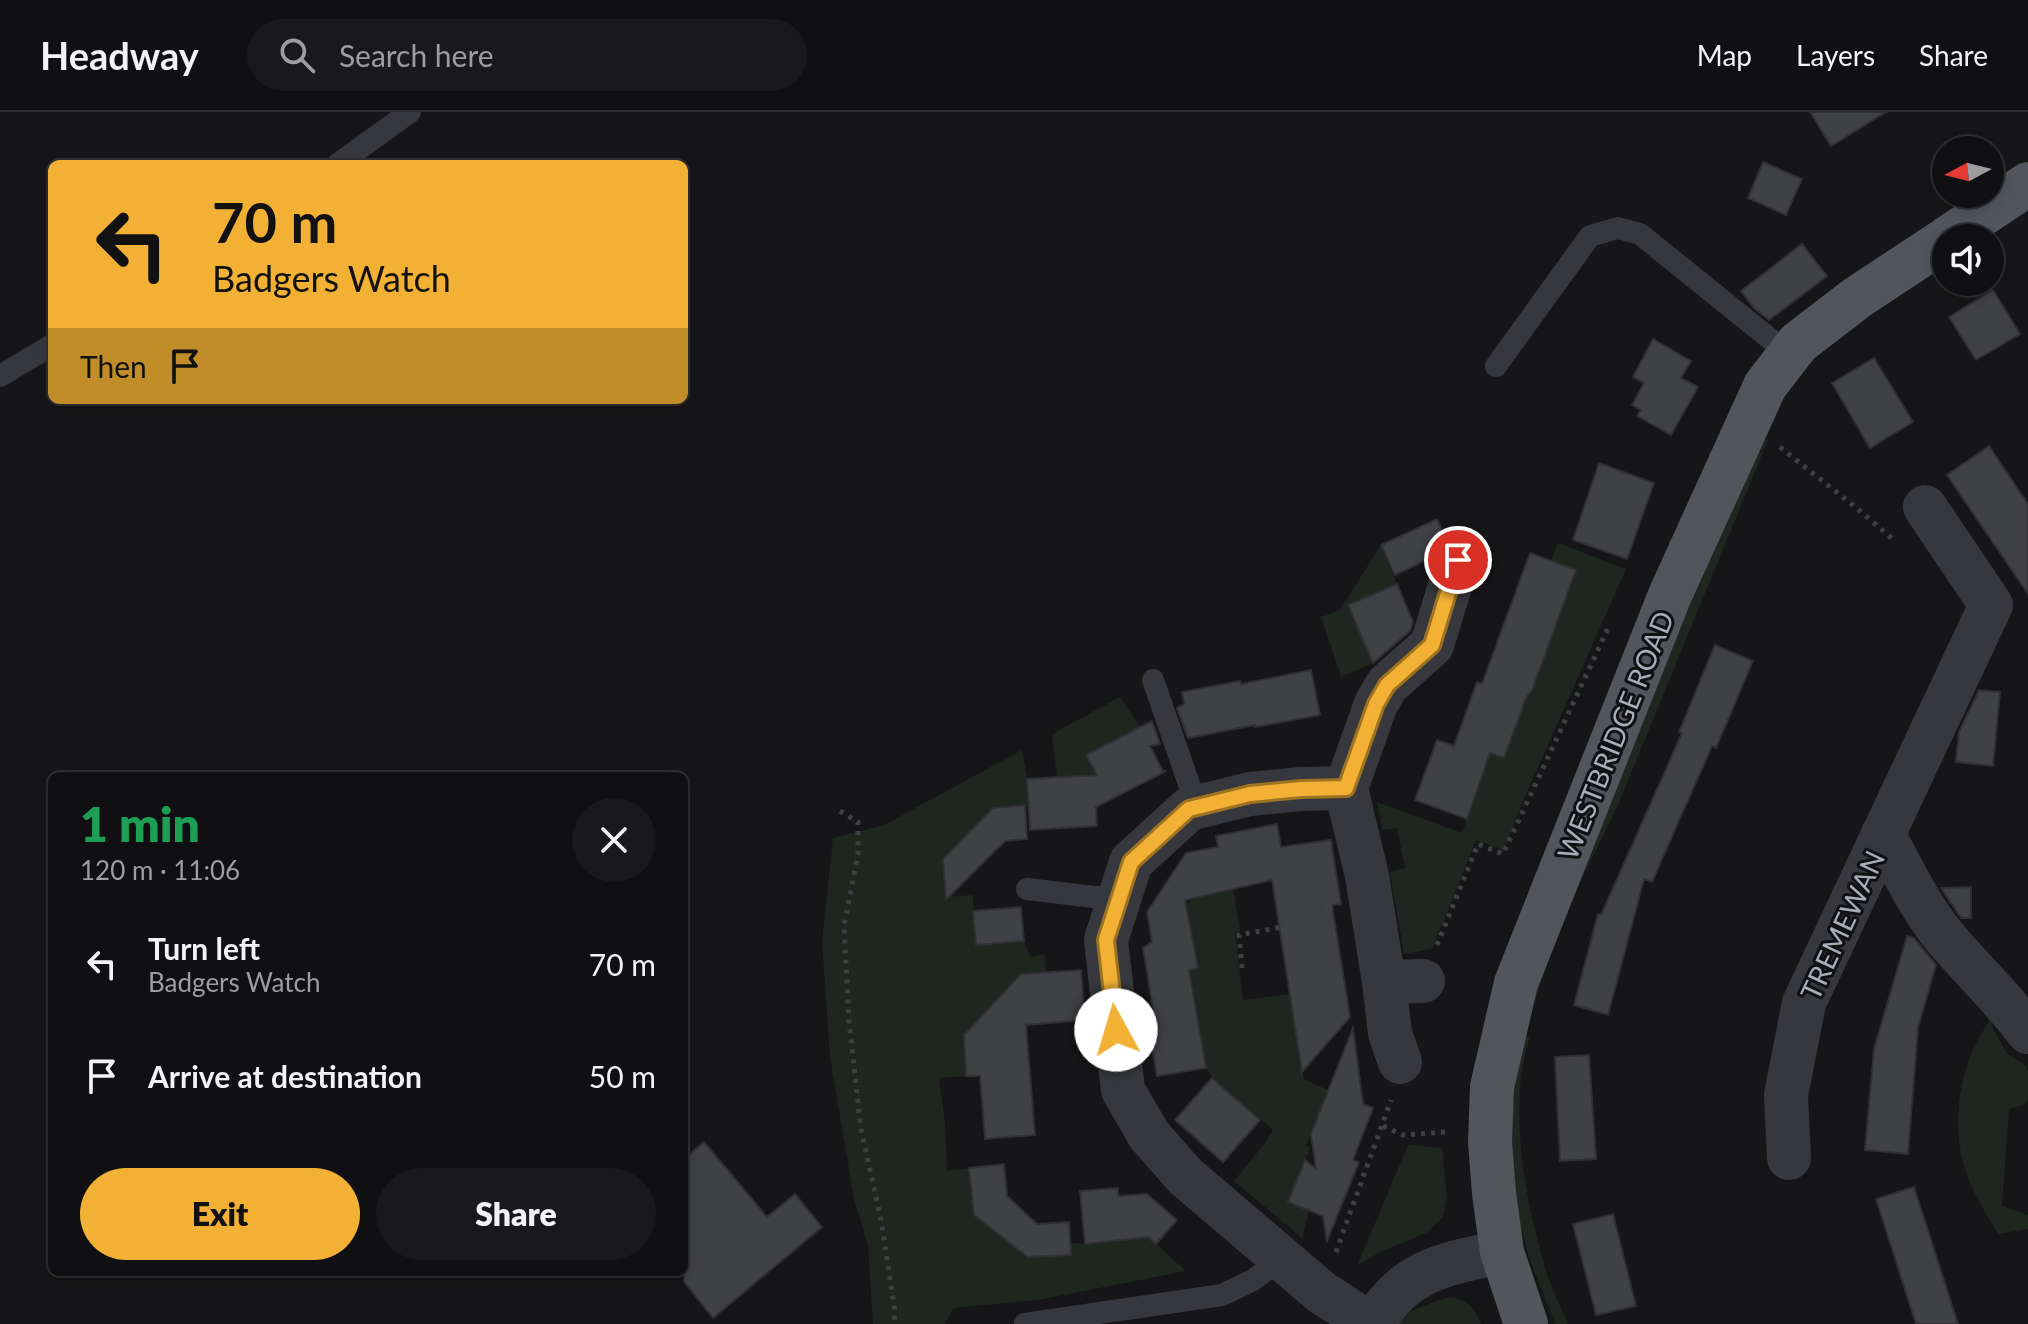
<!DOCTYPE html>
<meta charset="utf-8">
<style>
body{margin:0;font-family:Lato,sans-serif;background:#19191b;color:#f1f3f6;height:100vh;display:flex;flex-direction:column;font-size:30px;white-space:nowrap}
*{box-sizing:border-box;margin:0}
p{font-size:26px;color:#9c9d9f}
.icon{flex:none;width:44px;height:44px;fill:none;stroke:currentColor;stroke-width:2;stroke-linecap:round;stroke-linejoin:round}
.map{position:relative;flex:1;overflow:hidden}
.drawer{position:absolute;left:48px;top:660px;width:640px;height:504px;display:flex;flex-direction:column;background:#101012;border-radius:12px;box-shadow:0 4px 12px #0003,0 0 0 2px #303032}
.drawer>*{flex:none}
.guide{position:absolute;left:48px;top:48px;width:640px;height:244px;border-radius:12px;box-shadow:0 4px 12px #0003,0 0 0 2px #303032;background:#f2b134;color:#111;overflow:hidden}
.needle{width:52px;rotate:263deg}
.controls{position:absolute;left:1932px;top:24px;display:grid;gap:16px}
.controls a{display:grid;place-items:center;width:72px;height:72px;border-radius:50%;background:#101012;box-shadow:0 4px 12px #0003,0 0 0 2px #303032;font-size:40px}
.pin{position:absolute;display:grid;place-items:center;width:68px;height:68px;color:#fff;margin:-34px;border:4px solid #fff;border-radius:50%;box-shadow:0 2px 8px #0007}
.me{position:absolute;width:88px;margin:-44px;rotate:354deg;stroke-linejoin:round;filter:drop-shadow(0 0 6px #0008)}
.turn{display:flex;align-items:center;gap:28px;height:168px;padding:0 32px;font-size:36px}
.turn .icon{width:104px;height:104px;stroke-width:2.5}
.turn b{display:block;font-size:56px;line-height:68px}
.then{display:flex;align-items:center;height:76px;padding:0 32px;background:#0003;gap:16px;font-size:30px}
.round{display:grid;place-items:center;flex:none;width:84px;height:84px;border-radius:42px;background:#19191b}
.head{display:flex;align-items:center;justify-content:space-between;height:136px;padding:0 32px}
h1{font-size:48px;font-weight:800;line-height:60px;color:#1e9e55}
.primary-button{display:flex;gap:16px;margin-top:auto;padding:16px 32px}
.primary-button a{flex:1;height:92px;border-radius:48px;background:#f2b134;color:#111;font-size:32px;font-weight:800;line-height:92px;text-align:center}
.primary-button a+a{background:#19191b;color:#f1f3f6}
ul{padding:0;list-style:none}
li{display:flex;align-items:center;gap:24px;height:112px;padding:0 32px}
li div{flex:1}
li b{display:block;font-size:30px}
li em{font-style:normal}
header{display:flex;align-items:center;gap:48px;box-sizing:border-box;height:112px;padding:0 40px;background:#101012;border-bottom:2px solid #303032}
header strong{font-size:38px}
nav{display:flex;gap:44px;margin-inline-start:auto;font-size:28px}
.search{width:560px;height:72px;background:#19191b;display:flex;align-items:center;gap:20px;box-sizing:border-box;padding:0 28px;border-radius:44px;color:#9c9d9f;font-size:30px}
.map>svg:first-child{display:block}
</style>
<header>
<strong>Headway</strong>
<div class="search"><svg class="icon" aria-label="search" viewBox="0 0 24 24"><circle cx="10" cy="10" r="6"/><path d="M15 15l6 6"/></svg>Search here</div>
<nav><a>Map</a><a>Layers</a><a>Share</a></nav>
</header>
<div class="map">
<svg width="2028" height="1212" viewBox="0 0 2028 1212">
<rect width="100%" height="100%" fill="#161618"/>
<!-- green -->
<path fill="#1e261f" d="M1755,320L1768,328L1618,693L1561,810L1527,914L1549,807Z
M1558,431L1626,457L1522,691L1504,738L1476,728L1432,837L1404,842L1390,760L1405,756L1397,716L1382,718L1377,690L1462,721L1490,641L1532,578L1576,459L1551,449Z
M1381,433L1397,472L1348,494L1373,551L1341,565L1321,505L1339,499Z
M1120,585L1140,615L1086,643L1096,662L1057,665L1052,622Z
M1022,638L1027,666L1029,695L993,696L943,747L945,785L973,783V800L1024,829L1030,845L1045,842L1046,866L1015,869L964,923L966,964L939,966L945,1010L947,1059L969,1056L974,1103L1028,1145L1070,1143V1131L1085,1132L1138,1116L1186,1159L1038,1188L953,1196L945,1212H873L868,1133L854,1087L830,945L822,829L833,726L884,713Z
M1208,768L1233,776L1240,819L1235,820L1243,888L1290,882L1304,967L1328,978L1306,1034L1310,1036L1288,1090L1309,1098L1302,1126L1234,1069L1266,1030L1273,1018L1213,966L1206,956L1188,891L1181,800Z
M1992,904L1993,917L2006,940L2026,954L2028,959V988L2024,993L2009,997L2002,1094L2028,1103V1117L1998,1122C1985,1100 1971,1078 1964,1054C1953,1016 1958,973 1973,937C1978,926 1986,915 1992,904Z
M1514,924L1530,925C1507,993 1525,1087 1545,1155C1550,1174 1560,1193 1568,1212H1555L1529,1145L1516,1098L1503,1000Z
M1408,1033L1442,1036L1447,1084L1443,1105L1426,1121L1380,1140L1357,1154Z
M1447,1186C1466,1185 1474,1195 1481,1212H1396C1411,1197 1426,1192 1447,1186Z"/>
<!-- building -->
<path fill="#404145" stroke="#303034" stroke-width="2" d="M1810,0H1886L1831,34Z
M1763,50L1802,67L1786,103L1748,86Z
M1802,132L1827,164L1769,208L1754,196L1741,179Z
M1993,178L2020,222L1976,248L1949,205Z
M1653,227L1691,249L1681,266L1698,275L1671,323L1637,304L1641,298L1632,293L1644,271L1633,265Z
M1874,246L1913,310L1870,336L1832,271Z
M1989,334L2028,392V482L1947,363Z
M1599,351L1654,371L1627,447L1573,428Z
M1437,407L1446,427L1440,430L1433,445L1395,463L1381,433Z
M1530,441L1576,458L1532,578L1526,586L1504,646L1490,641L1467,707L1415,688L1437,628L1454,634L1477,570L1482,572Z
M1397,472L1413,510L1410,519L1373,551L1348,493Z
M1715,533L1753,549L1716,636L1712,634L1652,770L1644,767L1608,903L1574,893L1598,802L1601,803L1682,621L1679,620Z
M1311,558L1320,603L1255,615V613L1188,626L1177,596L1184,592L1182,580L1240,569L1241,572Z
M1979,578L2000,580L1993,654L1956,650L1959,620Z
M1152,609L1160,632L1150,634L1163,659H1166L1096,695L1097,714L1030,718L1027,667L1097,663L1086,643Z
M1025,693L1027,727L1005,729L946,788L943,747L993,696Z
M1277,712L1281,735L1331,728L1341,792L1332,793L1350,905L1302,960L1272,768L1185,788L1198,856L1189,858L1206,956L1157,964L1146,898L1153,897L1143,836L1152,830L1147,800L1186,741L1218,735L1216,724Z
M1971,775V806H1961L1941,776Z
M1021,795L1024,829L976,833L973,799Z
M1907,824L1914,826L1936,853L1918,915L1908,1042L1865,1038L1874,937Z
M1081,858L1085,908L1026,913L1035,1023L985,1027L980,964H966L964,923L1021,862Z
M1353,916L1363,992L1373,996L1353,1048L1359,1050L1327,1129L1323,1104L1288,1090L1305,1048L1316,1057L1311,1022Z
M1589,943L1596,1047L1560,1049L1555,945Z
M1212,966L1260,1008L1223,1050L1175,1008Z
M704,1030L767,1105L795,1082L822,1115L713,1206L684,1170V1047Z
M1004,1052L1007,1084L1037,1112L1069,1110L1071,1143L1028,1145L974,1103L969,1056Z
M1914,1075L1958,1212H1916L1876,1087Z
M1118,1076V1084L1147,1082L1177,1108L1156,1132L1148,1125L1085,1132L1080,1079Z
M1613,1102L1636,1194L1596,1203L1573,1112Z"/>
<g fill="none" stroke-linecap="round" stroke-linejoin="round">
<!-- path -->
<path stroke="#3d3f44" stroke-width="5" stroke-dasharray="4 6" stroke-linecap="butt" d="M1780,335L1859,398L1896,430
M840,699L858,710V742L844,814L849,909L861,1017L881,1108L895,1199L894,1212
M1437,833L1478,732L1503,742L1610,512
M1242,856L1239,823L1282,815L1280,803L1332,795
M1383,1014L1403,1023L1445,1020
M1336,1140L1391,988"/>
<!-- service -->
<path stroke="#37383d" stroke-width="22" d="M338,52L410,0
M1496,254L1590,124L1618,116L1640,122L1789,242
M0,264L52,233
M1153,568L1197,695
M1027,777L1094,785H1120
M1025,1212L1222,1183L1253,1168L1282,1147"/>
<!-- minor -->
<path stroke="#37383d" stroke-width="44" d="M1346,676L1301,677L1250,682L1189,697L1131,750L1106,828L1123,978L1149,1023L1185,1064L1321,1180L1370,1212
M1883,722C1902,756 1918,792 1943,823C1970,856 2002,885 2028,920
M1384,870L1423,869
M1400,950L1390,921L1384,870L1367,764L1346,676L1376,592L1387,573L1432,533L1458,448
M1789,1046L1786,983L1804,891L1991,493L1925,395
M1373,1212C1404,1158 1444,1152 1502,1140"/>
<!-- primary -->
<path stroke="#53555c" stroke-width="44" d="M1947,126L2028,72
M1526,1212L1502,1140L1494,1081L1490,1030L1492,975L1516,871L1670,483L1765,274L1798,231L1858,185L1946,127"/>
</g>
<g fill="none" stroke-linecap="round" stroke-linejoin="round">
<defs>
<path id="route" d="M1116,918L1106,828L1131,750L1189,697L1250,682L1301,677L1346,676L1376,592L1387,573L1432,533L1458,448"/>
</defs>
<!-- route casing -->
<use href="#route" stroke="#9d7322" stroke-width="20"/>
<!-- route -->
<use href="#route" stroke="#f2b134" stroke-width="14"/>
</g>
<g text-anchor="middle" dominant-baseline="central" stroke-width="6" stroke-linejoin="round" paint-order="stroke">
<!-- street labels -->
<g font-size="28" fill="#a8adb8" stroke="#111113">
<text transform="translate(1615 623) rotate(-68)">WESTBRIDGE ROAD</text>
<text transform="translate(1842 813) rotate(-65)">TREMEWAN</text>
</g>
</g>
</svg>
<div class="controls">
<a><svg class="needle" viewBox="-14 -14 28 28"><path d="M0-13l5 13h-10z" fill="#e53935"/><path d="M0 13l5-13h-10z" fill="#9c9d9f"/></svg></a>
<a><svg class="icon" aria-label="sound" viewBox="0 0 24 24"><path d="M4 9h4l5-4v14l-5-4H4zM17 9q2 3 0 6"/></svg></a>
</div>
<div class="pin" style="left:1458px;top:448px;background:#d93025"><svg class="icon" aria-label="arrive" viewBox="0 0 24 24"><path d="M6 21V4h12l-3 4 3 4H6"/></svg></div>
<svg class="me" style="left:1116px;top:918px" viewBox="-20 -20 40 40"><circle r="19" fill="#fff"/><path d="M0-13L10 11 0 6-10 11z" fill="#f2b134"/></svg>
<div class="guide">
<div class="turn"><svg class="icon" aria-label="left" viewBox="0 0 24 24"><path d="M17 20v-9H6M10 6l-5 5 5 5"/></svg><div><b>70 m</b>Badgers Watch</div></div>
<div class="then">Then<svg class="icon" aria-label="arrive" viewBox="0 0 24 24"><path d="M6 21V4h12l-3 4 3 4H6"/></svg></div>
</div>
<section class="drawer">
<div class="head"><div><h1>1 min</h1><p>120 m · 11:06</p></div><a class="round"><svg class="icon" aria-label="close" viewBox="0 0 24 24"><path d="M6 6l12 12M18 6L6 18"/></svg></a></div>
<ul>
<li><svg class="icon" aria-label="left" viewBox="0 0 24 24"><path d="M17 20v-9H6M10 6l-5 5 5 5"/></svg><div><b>Turn left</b><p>Badgers Watch</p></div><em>70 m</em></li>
<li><svg class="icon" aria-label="arrive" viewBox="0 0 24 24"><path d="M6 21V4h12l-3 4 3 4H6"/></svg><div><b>Arrive at destination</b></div><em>50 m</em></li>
</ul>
<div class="primary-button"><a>Exit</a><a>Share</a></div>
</section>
</div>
